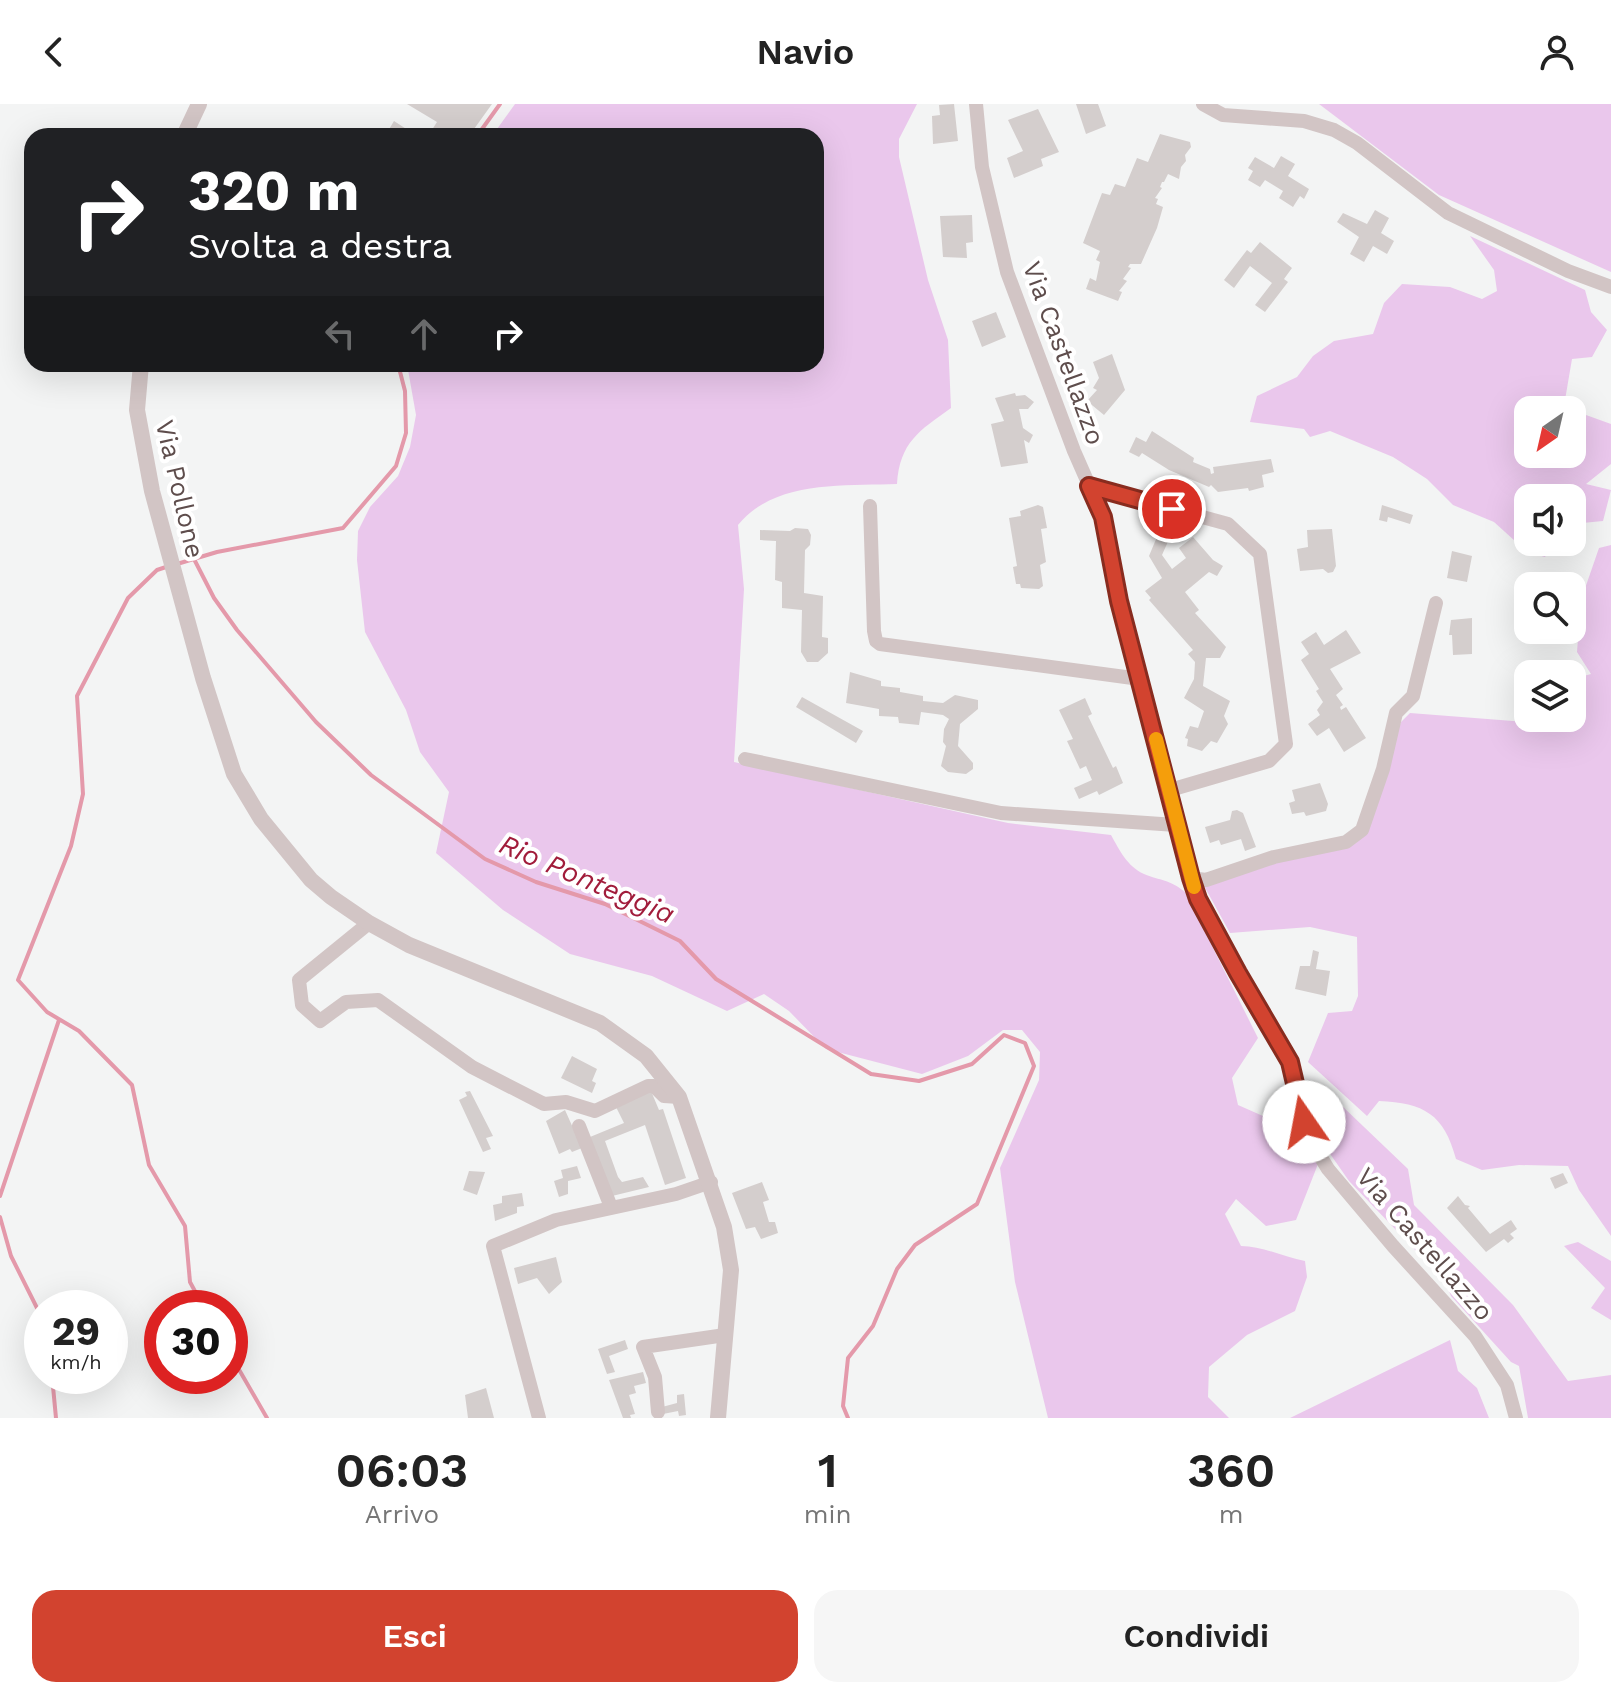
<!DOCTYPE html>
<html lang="it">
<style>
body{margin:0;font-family:"Work Sans",sans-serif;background:#f6f6f6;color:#222;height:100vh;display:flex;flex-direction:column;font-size:30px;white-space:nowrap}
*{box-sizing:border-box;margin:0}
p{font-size:26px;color:#767676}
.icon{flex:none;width:44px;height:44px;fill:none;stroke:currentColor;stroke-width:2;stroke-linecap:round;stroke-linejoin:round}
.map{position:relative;height:1314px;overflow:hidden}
.panel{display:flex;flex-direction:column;background:#fff;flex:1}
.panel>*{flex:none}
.hud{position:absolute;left:24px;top:24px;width:800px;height:244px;border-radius:24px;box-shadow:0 8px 32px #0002;background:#202124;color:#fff;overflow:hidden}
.needle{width:52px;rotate:214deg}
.controls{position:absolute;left:1514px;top:292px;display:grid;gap:16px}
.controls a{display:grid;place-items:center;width:72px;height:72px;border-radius:16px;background:#fff;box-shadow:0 8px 32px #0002;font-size:40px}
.speed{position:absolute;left:24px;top:1186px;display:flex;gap:16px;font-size:40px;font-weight:700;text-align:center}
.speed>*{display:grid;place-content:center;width:104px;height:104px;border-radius:50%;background:#fff;box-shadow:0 8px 32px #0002;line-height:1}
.speed small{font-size:20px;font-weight:400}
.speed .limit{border:12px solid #d22;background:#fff;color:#111}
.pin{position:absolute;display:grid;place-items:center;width:68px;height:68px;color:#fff;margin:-34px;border:4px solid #fff;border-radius:50%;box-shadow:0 2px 8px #0007}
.me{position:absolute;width:88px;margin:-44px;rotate:348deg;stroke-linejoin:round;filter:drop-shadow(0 0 6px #0008)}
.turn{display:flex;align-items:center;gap:28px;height:168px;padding:0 32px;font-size:36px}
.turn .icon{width:104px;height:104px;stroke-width:2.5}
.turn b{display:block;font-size:56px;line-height:68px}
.lanes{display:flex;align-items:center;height:76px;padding:0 32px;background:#0003;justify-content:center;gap:40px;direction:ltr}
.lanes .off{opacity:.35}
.eta{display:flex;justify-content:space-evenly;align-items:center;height:136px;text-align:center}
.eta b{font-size:48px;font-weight:600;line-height:56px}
.action{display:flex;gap:16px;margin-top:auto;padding:16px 32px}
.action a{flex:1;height:92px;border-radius:24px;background:#d2432f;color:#fff;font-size:32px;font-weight:600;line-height:92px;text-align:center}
.action a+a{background:#f6f6f6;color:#222}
header{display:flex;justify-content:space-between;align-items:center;height:104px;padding:0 32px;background:#fff;font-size:36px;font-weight:600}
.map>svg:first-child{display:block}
</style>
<header><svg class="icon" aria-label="back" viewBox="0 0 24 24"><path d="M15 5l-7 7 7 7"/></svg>Navio<svg class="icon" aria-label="person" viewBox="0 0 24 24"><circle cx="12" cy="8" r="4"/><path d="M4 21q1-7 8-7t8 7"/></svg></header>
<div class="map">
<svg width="1611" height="1314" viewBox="0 0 1611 1314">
<rect width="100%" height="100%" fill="#f3f4f4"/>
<!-- green -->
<path fill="#eac7ec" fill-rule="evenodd" d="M515,0H917L899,35V53L928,176L948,236L951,304C919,327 900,338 897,380C844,382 774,376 738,421L744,485L734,658L1008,719L1111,731C1120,747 1127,762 1144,770C1161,777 1169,775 1185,788L1258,934L1232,974L1238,1001L1292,1025L1318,1060L1296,1116L1266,1122L1236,1095L1225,1110L1241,1142C1262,1142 1284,1153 1305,1157L1307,1173L1295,1207L1247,1231L1209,1263L1208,1293L1229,1314H1048L1015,1178L1000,1064L1039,976L1040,948L1022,926H1003L968,952L922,970L826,945L789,907L764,890L727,907L652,872L570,850L503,806L436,749L449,688L420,648L406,606L365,528L357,456L358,427L370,403L398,372L410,343L416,311L407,260H816V32H492Z
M1319,0H1611V168L1439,91Z
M1470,132L1585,186L1591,208L1607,226L1592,253L1572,255L1565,296L1586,311L1611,320V360L1586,380L1611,386L1603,417L1572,420V394H1528V438H1552L1545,453L1527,448L1494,418L1453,401L1427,375L1393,353L1330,327L1310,333L1304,325L1250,318L1257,292L1297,273L1313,252L1334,237L1373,230L1384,199L1402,180L1450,183L1482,195L1497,187L1494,166ZM1572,306V350H1528V306Z
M1611,441V1132L1579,1086L1568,1062L1519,1061L1482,1066L1456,1055C1444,1010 1424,999 1379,997L1367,1012L1308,958L1328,909L1352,907L1358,892L1357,833L1310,823L1230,829L1203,780L1279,757L1356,739L1401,618L1410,609L1552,620L1555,614H1572V575L1591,570L1577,548L1581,496L1599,444Z
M1318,979L1408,1065L1414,1101L1513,1201L1568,1277L1611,1271V1314H1528L1519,1262L1511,1258L1451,1192L1444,1176L1349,1077L1319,1034L1306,994Z
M1578,1138L1611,1157V1216L1591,1204L1605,1184L1564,1142Z
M1450,1236L1458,1267L1477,1284L1489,1314H1290Z"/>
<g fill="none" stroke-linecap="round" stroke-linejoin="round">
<!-- stream -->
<path stroke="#e499aa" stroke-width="4" d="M477,32L500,0
M194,455L214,494L237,526L316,618L371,671L485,755L536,778L605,800L680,837L716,875L871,970L919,977L972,960L1004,931L1025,939L1034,962L977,1100L915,1141L897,1165L873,1222L848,1254L843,1302L848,1314
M177,460L217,448L343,424L396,362L406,329L405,287L398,260
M169,462L157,466L128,494L77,592L83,690L71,742L18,876L47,908L79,927L132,981L149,1061L185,1122L190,1178L204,1204
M0,1092L59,916
M0,1113L11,1152L42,1214
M230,1250L267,1314
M52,1272L56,1314"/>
</g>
<!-- building -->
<path fill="#d4cecd" d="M407,0H492L469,32H428L437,18Z
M954,0L958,37L933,40L932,12L940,11L939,1Z
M1076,0H1098L1106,22L1086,30Z
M1038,5L1059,48L1041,55L1043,62L1014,74L1007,54L1023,47L1008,16Z
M394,17L417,32H385Z
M1160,30L1190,38L1191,43L1185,51L1186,57L1181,63L1179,75L1168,70L1164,78H1162L1160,83L1162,84L1155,94L1158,95L1156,100L1163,103L1157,124L1141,160H1130L1128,163L1131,164L1123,175L1127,177L1119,187L1122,188L1118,197L1086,185L1090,174L1096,177L1100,158L1096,156L1100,147L1083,139L1102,89L1110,91L1115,80L1125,83L1137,54L1148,58Z
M1281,52L1295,60L1288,72L1309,85L1304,95L1300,92L1293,103L1279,94L1283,87L1265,76L1260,83L1248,76L1253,67L1248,64L1255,53L1274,64Z
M1375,106L1389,114L1381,129L1394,137L1387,150L1373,142L1364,158L1350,150L1359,133L1337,118L1343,109L1367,120Z
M972,111L973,138L966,139L967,154L943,153L940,112Z
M1260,138L1292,164L1284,175L1288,178L1265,208L1255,201L1272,179L1250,162L1234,184L1224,176L1247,146L1251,149Z
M996,208L1006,233L982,243L972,217Z
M1112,250L1125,286L1104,311L1087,297L1097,286L1093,284L1099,274L1093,258Z
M1015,289L1016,292L1025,291L1034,298L1028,305H1019L1023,324L1033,331L1029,339L1024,336L1028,359L1001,363L991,320L1004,317L995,294Z
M1152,327L1194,354L1193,358L1210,365L1211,370L1214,369L1213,363L1271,355L1274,368L1262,371L1264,383L1249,387L1248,384L1218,388L1211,381L1209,383L1169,366L1142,349L1139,353L1129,348L1136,333L1146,338Z
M1038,401L1043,403L1047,424L1041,425L1046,458L1040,461L1043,482L1039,485L1021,484L1020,480H1016L1013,463L1017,462L1009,414L1021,412L1020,407Z
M1382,401L1413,411L1410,420L1388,413L1387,418L1379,416Z
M795,424L808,425L811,431L810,441L805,446L804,489L823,492L822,533L828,534V549L818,558H807L801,548L802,506L782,504V478L775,476L776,437L760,436V426L790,427Z
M1332,425L1336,462L1333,468L1328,469L1323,465L1300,467L1297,445L1308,443L1307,426Z
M1159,428L1170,433L1162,451L1172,465L1186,454L1179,444L1193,433L1213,456L1223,462L1217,472L1209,468L1185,488L1199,506L1195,509L1226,543L1220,554H1206L1203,582L1230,597L1224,612L1228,620L1217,639L1211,637L1202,647L1187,642L1188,635L1185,634L1190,622L1198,624L1204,607L1184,594L1194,575L1195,558L1188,550L1193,546L1149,496L1151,494L1145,487L1162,474L1149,452Z
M1452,447L1472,452L1467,478L1447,474Z
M1472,514V550L1453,551L1452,531H1449L1451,516Z
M1346,526L1361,549L1330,565L1343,585L1336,591L1343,601L1340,603L1341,606L1346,603L1366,634L1344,648L1329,624L1317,632L1308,620L1320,611L1317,606L1323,598L1316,587L1319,585L1301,556L1309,550L1301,538L1316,528L1324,541Z
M850,568L881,577V582L900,584V588L923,592V597L943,599L955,591L978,596V605L960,620L958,642L973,659V665L966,670L948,668L941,662L946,642L943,638L944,625L949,615L943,611L921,608L919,621L899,619L898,613L879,612V605L846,599Z
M802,593L863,627L856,639L796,603Z
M1085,594L1092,610L1088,612L1113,664L1116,662L1123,679L1099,691L1097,687L1079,695L1074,684L1092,676L1086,662L1080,665L1067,637L1073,635L1059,606Z
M1320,679L1328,700L1326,707L1306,712L1304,708L1292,710L1289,699L1295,697L1292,686Z
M1237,706L1243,709L1256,743L1245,747L1241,735L1221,741L1219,736L1210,739L1205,723L1230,716L1232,707Z
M1313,846L1319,848L1316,865L1330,867L1326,892L1295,885L1300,862H1310Z
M572,952L597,965L592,977L596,979L592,989L561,974Z
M470,987L493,1032L486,1034L491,1045L483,1048L459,996L467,992L465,988Z
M651,987L659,1006L663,1005L686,1074L665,1081L645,1021L605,1037L618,1073L622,1078L643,1073L649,1083L612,1092L590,1033L624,1019L616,1003Z
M565,1006L582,1044L572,1048L570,1045L559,1050L546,1017Z
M577,1062L581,1074L568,1077V1090L559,1093L554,1077L563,1074L561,1066Z
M469,1067L485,1068L477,1091L463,1086Z
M1563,1069L1568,1079L1555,1085L1550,1074Z
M762,1078L769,1096L763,1098L769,1118H775L778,1129L761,1135L755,1123L746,1125L732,1089Z
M522,1089L524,1102L517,1103V1109L495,1117L493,1101L502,1099V1092Z
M1458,1092L1465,1101L1470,1102L1468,1104L1490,1130L1511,1116L1517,1125L1510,1130L1514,1134L1508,1139L1504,1135L1486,1148L1447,1104Z
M556,1153L562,1178L549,1190L537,1174L518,1180L514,1164Z
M625,1236L628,1245L609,1252L615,1268L607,1270L598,1245Z
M643,1268L646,1279L634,1282L636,1289L629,1291L635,1310L630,1311L631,1314H623L609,1276Z
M486,1284L494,1314H468L465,1291Z
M684,1290L686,1311L679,1312L678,1307L663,1310L662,1303L677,1299V1291Z"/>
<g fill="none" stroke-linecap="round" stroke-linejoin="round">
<!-- minor -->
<path stroke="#d2c5c5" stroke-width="14" d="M976,0L982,63L1007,168L1074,347L1103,413L1119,497L1198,795L1290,958L1304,1018L1314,1042L1328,1065L1393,1142L1475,1232L1507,1281L1516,1314
M1203,0L1223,11L1304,17L1334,26L1357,39L1448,109L1568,167L1611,183
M1089,382L1228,420L1260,450L1286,640L1269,657L1170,686
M870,402L874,527L876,537L880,540L1140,575
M745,655L1001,709L1176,721
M1191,774L1206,776L1274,753L1346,738L1362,726L1383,665L1396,609L1413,592L1436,499
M369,819L299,876L302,901L320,917L346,898L378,896L472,963L544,1000L566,998L595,1007L648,982H654L664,992L679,993
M579,1022L611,1103
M658,1308L655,1273L643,1243L725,1231
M539,1314L493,1142L556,1116L676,1090L711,1078"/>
<!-- tertiary -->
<path stroke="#d2c5c5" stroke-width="16" d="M184,32L199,0
M141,260L137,306L152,387L203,574L234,670L261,715L311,776L331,793L369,819L409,841L600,919L646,952L679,993L724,1123L731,1166L718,1314"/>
</g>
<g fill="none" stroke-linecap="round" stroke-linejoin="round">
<defs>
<path id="route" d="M1172,405L1089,382L1103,413L1119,497L1191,774L1198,795L1238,869L1290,958L1304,1018"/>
</defs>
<!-- route casing -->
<use href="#route" stroke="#882c1f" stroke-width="20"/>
<!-- route -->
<use href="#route" stroke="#d2432f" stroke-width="14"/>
<!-- slow -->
<path stroke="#f59e0b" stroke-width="14" d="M1156,635L1194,783"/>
</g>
<g text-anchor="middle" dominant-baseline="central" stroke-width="8" stroke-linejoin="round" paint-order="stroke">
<!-- street labels -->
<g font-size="26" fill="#5e4d4c" stroke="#fff">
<text transform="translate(1064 249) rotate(70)">Via Castellazzo</text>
<text transform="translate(180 385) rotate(77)">Via Pollone</text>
<text transform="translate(1425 1140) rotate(49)">Via Castellazzo</text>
</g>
<!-- water labels -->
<g font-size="28" font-style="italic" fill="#a11c3b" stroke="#fff">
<text transform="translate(587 775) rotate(23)">Rio Ponteggia</text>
</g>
</g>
</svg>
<div class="controls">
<a><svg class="needle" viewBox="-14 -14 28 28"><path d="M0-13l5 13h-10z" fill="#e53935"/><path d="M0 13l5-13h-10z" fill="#767676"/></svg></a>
<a><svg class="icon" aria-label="sound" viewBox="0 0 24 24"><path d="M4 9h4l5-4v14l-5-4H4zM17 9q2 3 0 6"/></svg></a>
<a><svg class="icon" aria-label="search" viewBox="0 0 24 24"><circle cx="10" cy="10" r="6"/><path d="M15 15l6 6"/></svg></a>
<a><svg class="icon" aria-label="layers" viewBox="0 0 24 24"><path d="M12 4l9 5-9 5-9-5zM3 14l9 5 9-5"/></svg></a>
</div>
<div class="speed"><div>29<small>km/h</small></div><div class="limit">30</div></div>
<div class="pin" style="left:1172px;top:405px;background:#d93025"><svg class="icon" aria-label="arrive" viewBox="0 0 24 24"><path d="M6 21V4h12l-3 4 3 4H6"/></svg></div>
<svg class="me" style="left:1304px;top:1018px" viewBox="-20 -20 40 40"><circle r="19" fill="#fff"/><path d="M0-13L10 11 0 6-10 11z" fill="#d2432f"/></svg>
<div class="hud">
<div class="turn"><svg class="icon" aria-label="right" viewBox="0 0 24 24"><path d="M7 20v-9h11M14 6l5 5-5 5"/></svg><div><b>320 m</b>Svolta a destra</div></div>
<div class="lanes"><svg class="icon off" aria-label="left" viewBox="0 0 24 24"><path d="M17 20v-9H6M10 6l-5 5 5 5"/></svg><svg class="icon off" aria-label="ahead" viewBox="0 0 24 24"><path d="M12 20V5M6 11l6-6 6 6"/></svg><svg class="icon" aria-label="right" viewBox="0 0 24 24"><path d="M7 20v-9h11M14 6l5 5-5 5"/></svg></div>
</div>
</div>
<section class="panel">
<div class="eta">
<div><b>06:03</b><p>Arrivo</p></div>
<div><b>1</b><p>min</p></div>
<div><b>360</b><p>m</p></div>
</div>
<div class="action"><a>Esci</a><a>Condividi</a></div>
</section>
